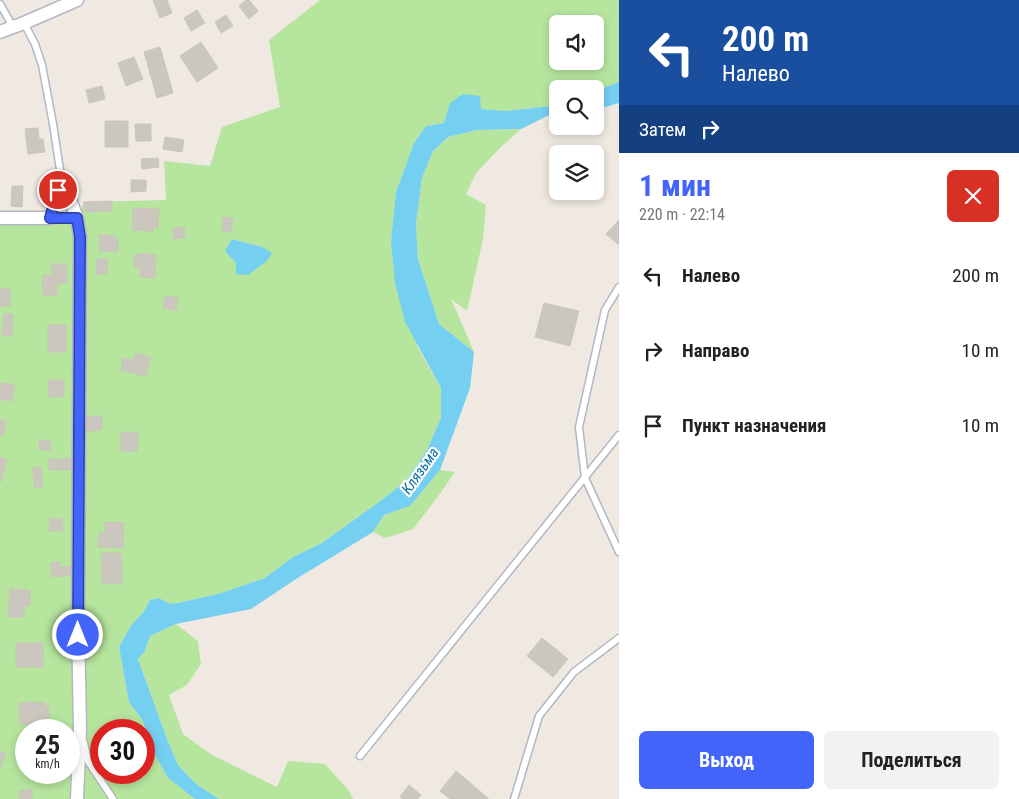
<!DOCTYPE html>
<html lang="ru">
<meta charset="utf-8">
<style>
body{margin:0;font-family:"Roboto Condensed",sans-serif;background:#f2f2f2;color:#222;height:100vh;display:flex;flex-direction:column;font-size:19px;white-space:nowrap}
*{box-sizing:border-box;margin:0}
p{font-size:16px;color:#767676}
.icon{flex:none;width:28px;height:28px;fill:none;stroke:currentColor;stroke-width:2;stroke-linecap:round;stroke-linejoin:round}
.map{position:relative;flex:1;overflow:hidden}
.details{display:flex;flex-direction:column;background:#fff;width:400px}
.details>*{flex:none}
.banner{background:#1a4fa0;color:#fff;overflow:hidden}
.fabs{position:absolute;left:549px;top:15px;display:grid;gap:10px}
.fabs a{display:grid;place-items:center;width:55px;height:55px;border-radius:8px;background:#fff;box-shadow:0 2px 8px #0003;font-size:25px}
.speed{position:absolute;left:15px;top:719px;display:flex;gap:10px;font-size:25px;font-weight:700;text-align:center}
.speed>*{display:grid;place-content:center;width:65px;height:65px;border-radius:50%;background:#fff;box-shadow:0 2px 8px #0003;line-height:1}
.speed small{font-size:12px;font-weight:400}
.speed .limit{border:8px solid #d22;background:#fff;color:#111}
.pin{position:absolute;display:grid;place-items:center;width:42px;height:42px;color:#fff;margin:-21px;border:2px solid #fff;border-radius:50%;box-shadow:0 1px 5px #0007}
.me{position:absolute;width:55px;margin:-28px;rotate:0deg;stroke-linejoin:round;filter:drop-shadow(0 0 4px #0008)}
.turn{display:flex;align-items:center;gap:18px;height:105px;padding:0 20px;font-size:22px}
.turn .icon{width:65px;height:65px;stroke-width:2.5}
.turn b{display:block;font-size:35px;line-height:42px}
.then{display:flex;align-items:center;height:48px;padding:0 20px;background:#0003;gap:10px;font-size:19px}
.round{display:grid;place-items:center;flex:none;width:52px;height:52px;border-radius:8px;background:#f2f2f2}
.overview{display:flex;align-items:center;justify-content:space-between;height:85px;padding:0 20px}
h1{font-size:30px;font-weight:700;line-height:38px;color:#4264fb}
.button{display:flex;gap:10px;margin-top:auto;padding:10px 20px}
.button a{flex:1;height:58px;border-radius:8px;background:#4264fb;color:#fff;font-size:20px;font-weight:700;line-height:58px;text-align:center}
.button a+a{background:#f2f2f2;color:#222}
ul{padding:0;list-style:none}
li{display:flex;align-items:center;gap:15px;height:75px;padding:0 20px}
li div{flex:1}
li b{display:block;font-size:19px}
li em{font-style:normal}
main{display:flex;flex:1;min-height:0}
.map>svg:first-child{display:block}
</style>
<main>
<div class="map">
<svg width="619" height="799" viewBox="0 0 619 799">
<rect width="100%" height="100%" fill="#efe9e1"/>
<!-- green -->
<path fill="#b6e59e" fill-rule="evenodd" d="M320,0H619V82L595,91V89H558L557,104L552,106L506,111L481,109L450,104L444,123L426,126L414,143L396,192L391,241L418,348L441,388V418L427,450L407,480L379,502L322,543L293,557L265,578L218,594L182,602L170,604L159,598L150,600L145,610L130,627L119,647L129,702L143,721L154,753L168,778L195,799H0V218H77L84,202L166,200L164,161L210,166L222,127L280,107L269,40ZM558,24H595V61H558ZM232,239L262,247L236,274V263ZM26,730H69V772H26ZM101,730H144V772H101Z
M521,129L500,148L476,173L466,194L486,205L483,239L467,311L451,299L474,352L439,324L418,259L416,224L422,178L433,151L448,137L477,130Z
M440,470L455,472L439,495L413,529L385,538L373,532L384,515L410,506Z
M176,624L198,641L201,664L187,685L169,695L183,734L212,755L277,787L288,761L325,764L349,791L353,799H219L196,784L178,765L167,739L138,658L145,651L150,636Z"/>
<!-- water -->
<path fill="#75cff0" d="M619,82V103L595,110V91Z
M463,94L480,96L481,109L506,111L552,106L557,104V117L551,114L521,129L477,130L448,137L433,151L422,178L416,224L418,259L439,324L474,352L470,388L440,470L410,506L384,515L373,532L296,579L251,609L176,624L150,636L145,651L138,659L167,739L178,765L196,784L219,799H195L168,778L154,753L143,721L129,702L119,647L130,627L145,610L150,600L159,598L170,604L182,602L218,594L265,578L293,557L322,543L379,502L407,480L427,450L441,418V388L405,322L395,283L391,241L396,192L414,143L426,126L444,123L450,103Z
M232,239L262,247L272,253L267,261L248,275L236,274V263L225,251Z"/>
<!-- building -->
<path fill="#cbc7bf" stroke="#cbc5ba" d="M153,0H167L172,13L160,18Z
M246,0H249L258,11L249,19L239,6Z
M197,10L205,23L191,31L184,18Z
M226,15L233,26L221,33L215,22Z
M201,42L218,68L197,82L180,56Z
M160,47L173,93L157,98L144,52Z
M134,57L143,79L126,86L118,63Z
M102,86L105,99L89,103L86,90Z
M105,121H128V147H105Z
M135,124H151V141H136Z
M38,128L39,139H43L45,152L28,154L25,129Z
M165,137L184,140L182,152L163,149Z
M158,158L159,167L142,169L141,159Z
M131,180H146V191L131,192Z
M12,186H23L22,207L11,206Z
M112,201V211L85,212L84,202Z
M133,208L159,209L158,228L153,227V231L132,230Z
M223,217L233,218L231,232L222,231Z
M619,220V245L606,234Z
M184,227L185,238L174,239L173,228Z
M99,235H114V239H118V251H99Z
M135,254L156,255L155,278L140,277V267H134Z
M97,259H108L107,274H96Z
M52,264H67V283L57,284V295H43L42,276L52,275Z
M0,289H10V306H0Z
M165,296L178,298L176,310L163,308Z
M544,303L579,311L570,346L535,337Z
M4,314H13L12,336H2Z
M48,325H66V352H48Z
M136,353L151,357L146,376L121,370L123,358L134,360Z
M49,380H64V397H49Z
M0,383L15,385L12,401L0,399Z
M86,416H102V430L87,431Z
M0,420L6,421L4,435H0Z
M121,432H138L137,451H121Z
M39,440H50V450H40Z
M0,457L7,459L1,482H0Z
M49,459H73L72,470H49Z
M41,467L42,487H34L33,468Z
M50,518L63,519L62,531H49Z
M105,522L124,523L123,548L98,547L99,533H105Z
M101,553H121L122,584H102Z
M60,562V567L72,566L73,575L52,577L51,563Z
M10,589L30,590V606H24V617H8Z
M59,625L67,626L66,635L59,634Z
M542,638L568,659L553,677L527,656Z
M16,643H43V667H16Z
M45,702L46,708L49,707V718H44V724H20L19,703Z
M0,751L6,753L0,768Z
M456,771L488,798V799H450L440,791Z
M409,785L421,795L418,799H403L400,797Z
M19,790H32V799H20Z"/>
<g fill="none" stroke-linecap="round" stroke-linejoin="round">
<defs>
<path id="service" d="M0,4L13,27
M24,23L35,44L42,65L53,124L61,176L51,218H77
M619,287L605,310L579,427L585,478L619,552
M84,743L88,761L113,799
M360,756L619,435
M514,799L539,716L574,672L619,638"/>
<path id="minor" d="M0,32L24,23L77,0
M61,176L77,218L80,237L78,622L80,729L77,799
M0,218H51"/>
</defs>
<!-- service casing -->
<use href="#service" stroke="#b4b7c1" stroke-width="9"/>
<!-- minor casing -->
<use href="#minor" stroke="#b4b7c1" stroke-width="15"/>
<!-- service -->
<use href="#service" stroke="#fff" stroke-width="6"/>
<!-- minor -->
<use href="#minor" stroke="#fff" stroke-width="12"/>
</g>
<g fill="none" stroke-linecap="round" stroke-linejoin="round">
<defs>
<path id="route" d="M58,190L50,218H77L80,237L78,635"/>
</defs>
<!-- route casing -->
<use href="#route" stroke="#2b41a3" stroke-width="12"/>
<!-- route -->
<use href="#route" stroke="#4264fb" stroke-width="9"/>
</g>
<g text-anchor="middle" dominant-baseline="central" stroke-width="4.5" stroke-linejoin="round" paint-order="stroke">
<!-- water labels -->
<g font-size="15" font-style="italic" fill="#0d6fa3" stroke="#fff">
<text transform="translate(420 471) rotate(-55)">Клязьма</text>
</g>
</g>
</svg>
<div class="fabs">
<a><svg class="icon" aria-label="sound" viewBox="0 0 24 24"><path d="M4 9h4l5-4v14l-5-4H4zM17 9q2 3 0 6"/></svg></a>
<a><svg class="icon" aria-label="search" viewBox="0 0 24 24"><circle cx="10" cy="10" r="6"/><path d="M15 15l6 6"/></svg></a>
<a><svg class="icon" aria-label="layers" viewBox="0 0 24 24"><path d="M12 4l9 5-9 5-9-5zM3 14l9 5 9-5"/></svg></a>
</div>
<div class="speed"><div>25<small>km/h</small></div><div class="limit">30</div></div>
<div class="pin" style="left:58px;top:190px;background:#d93025"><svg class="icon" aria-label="arrive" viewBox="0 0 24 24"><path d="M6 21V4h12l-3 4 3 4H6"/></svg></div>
<svg class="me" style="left:78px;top:635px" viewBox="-20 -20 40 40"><circle r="17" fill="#4264fb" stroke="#fff" stroke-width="3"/><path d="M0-11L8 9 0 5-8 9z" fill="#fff"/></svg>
</div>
<section class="details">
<div class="banner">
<div class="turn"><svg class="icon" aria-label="left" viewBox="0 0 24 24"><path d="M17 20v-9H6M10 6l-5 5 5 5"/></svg><div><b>200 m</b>Налево</div></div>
<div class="then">Затем<svg class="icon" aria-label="right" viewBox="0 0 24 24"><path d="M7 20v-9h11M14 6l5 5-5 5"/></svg></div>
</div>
<div class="overview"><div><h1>1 мин</h1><p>220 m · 22:14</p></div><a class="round" style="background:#d93025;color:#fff"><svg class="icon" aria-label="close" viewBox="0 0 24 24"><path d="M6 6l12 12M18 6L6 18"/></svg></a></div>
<ul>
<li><svg class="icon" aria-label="left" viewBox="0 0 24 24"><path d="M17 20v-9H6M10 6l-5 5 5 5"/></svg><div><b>Налево</b></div><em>200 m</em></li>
<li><svg class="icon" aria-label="right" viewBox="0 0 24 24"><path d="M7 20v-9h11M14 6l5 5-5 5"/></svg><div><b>Направо</b></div><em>10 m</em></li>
<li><svg class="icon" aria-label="arrive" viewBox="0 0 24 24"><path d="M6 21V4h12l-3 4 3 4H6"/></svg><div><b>Пункт назначения</b></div><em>10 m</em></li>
</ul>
<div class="button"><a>Выход</a><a>Поделиться</a></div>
</section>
</main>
